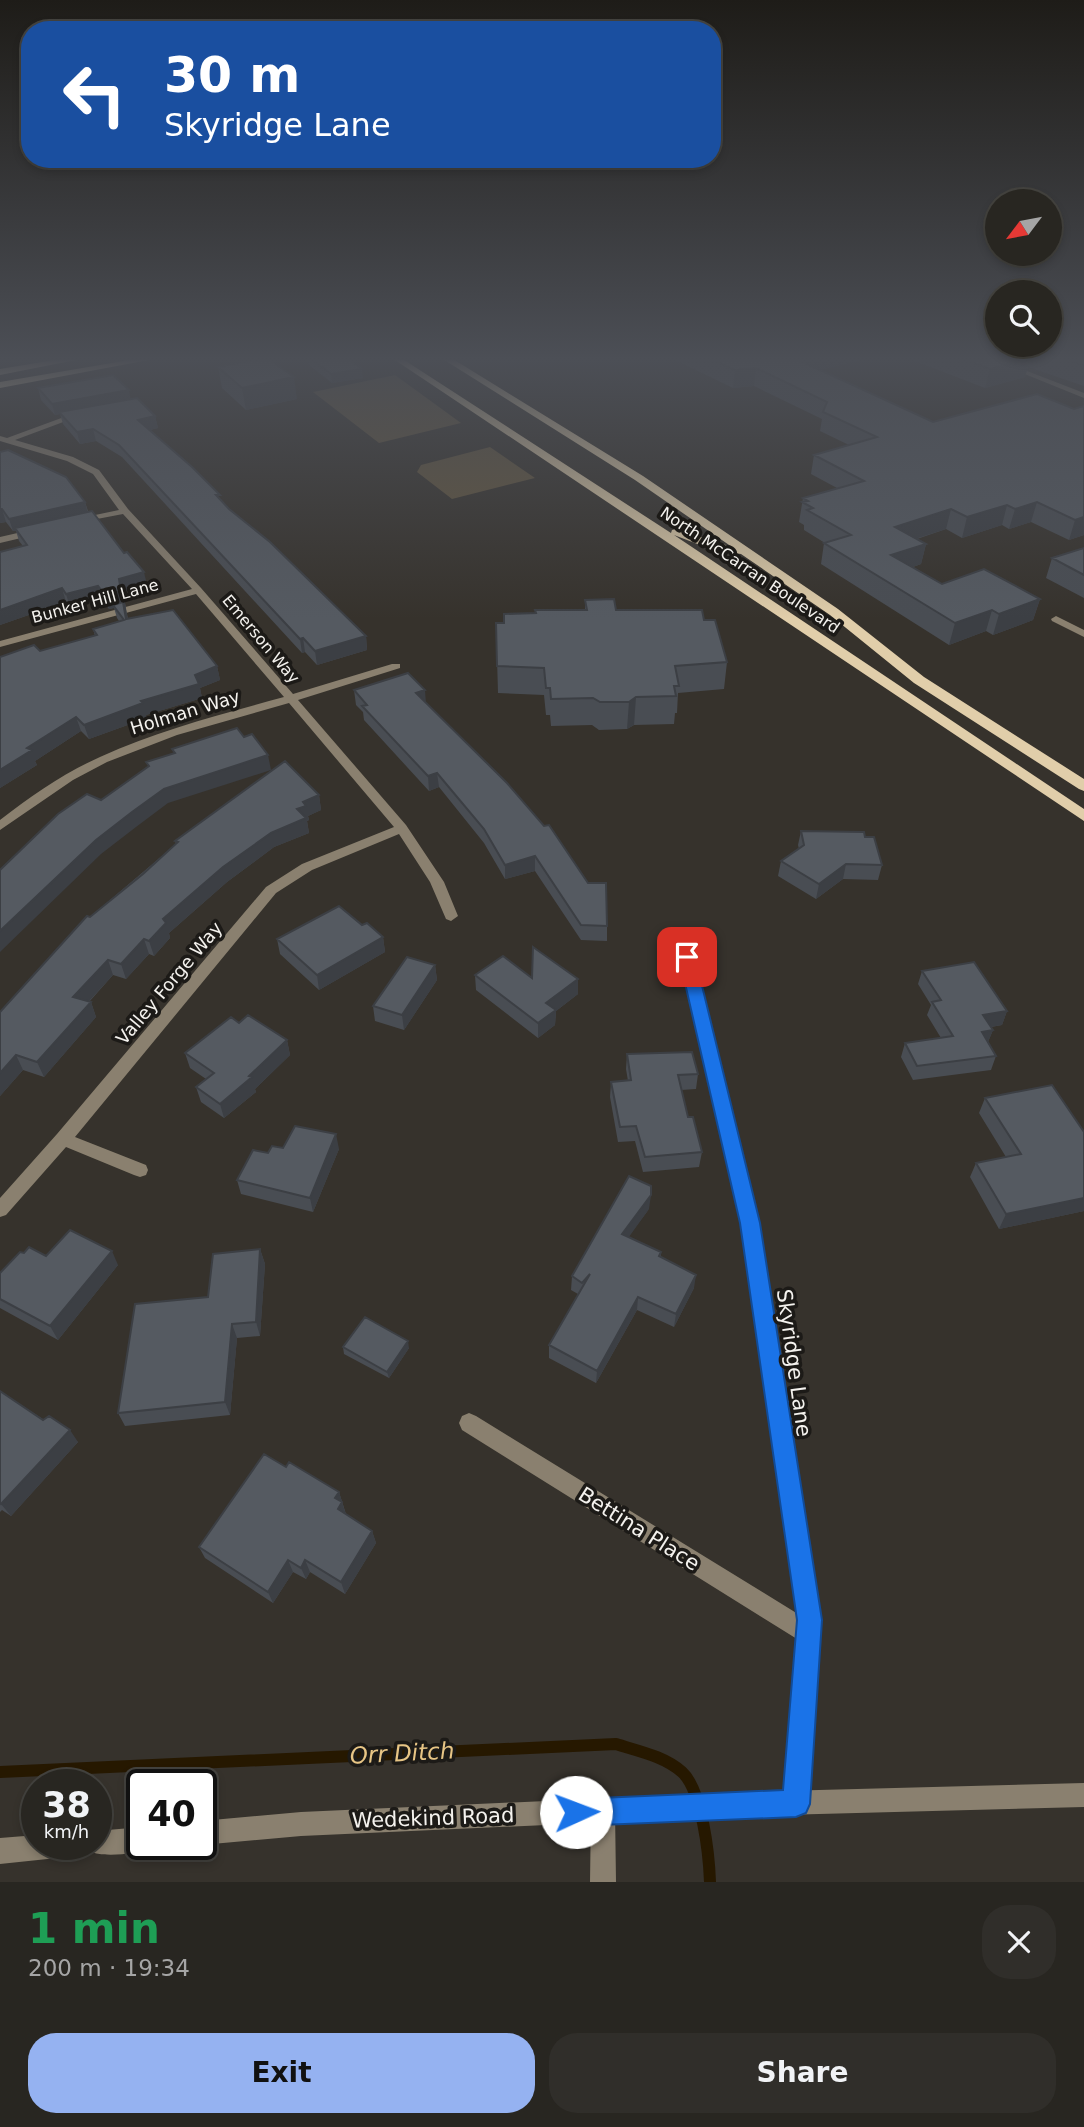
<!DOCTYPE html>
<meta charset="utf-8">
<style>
body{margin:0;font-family:"DejaVu Sans",sans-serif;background:#302e2a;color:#f1f3f6;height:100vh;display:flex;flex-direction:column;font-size:26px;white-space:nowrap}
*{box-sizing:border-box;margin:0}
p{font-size:23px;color:#a5a5a5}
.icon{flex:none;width:38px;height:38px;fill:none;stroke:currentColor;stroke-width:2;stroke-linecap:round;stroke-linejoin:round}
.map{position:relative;height:1882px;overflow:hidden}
.panel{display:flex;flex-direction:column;background:#282621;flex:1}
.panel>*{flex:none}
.hud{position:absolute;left:21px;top:21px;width:700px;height:147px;border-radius:28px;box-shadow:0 4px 10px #0003,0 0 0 2px #44433f;background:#1a4fa0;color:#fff;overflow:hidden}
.needle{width:46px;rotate:238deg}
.buttons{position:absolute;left:985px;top:189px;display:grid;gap:14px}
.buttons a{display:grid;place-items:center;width:77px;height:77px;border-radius:50%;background:#282621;box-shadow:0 4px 10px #0003,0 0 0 2px #44433f;font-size:35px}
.speed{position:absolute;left:21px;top:1769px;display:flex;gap:14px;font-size:35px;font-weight:700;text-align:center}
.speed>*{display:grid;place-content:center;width:91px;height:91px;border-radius:50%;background:#282621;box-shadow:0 4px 10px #0003,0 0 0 2px #44433f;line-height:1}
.speed small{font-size:18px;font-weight:400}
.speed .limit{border:4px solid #111;border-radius:10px;background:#fff;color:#111}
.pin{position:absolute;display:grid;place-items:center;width:60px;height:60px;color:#fff;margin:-30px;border-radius:14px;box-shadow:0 4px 10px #0006}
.me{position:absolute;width:77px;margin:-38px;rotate:88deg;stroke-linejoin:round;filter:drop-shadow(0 0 5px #0008)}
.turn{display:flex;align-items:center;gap:24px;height:147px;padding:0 28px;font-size:32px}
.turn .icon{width:91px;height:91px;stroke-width:2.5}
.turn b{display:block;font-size:49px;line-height:60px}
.round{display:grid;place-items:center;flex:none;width:74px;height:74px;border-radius:28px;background:#302e2a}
.summary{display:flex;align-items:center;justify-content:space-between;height:119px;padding:0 28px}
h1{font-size:42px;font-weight:800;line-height:52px;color:#1e9e55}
.action{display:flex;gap:14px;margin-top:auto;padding:14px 28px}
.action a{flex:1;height:80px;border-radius:28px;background:#95b2f1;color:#111;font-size:28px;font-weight:800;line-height:80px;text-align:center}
.action a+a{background:#302e2a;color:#f1f3f6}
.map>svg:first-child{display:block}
</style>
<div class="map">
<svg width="1084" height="1882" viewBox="0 0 1084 1882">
<rect width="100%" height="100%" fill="#36322c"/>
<!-- green -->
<path fill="#63563e" d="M395,375L461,423L379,443L313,392Z
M490,447L535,478L452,499L417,472L421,465Z"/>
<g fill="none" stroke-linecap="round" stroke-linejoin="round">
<!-- stream -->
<path stroke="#261800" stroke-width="12" d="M0,1772L616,1744C638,1751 664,1756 682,1772C702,1790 709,1854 710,1882"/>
<!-- minor -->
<path fill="#8a806f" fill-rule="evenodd" d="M980,356H988L1084,393V398Z
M75,413L82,415L15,440L73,457L99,470L128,509L201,588L293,694L392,664H400V668L298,700L406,825L444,882L458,916L451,921L446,919L430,882L399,834L312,870L276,893L75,1137L146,1165L148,1170L146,1175L140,1177L134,1175L66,1147L6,1215L0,1217V1198L57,1134L266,887L302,864L394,827L289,703L177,735L107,762L73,780L0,830V820C31,796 64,773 100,757C159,730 222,714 284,697L196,594L0,647V641L192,589L123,514L76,523V519L119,510L93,474L67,461L0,441V436L7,438Z
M35,529L38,530V534L0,543V537Z
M1056,616L1084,630V637L1052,621L1051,619Z
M682,930L689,935L759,1223L821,1620L808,1804L805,1813L796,1816L787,1813L784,1804L797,1639L462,1430L459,1423L462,1416L469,1413L476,1416L798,1614L741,1223L675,935Z
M603,1799L612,1802L615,1811L616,1882H590L591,1811L594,1802Z"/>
<!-- tertiary -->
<path fill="#8a806f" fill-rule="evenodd" d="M1084,1783V1807L744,1816L301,1836L201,1845L199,1844H201V1821L301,1812L744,1792Z
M142,1827V1844H152L151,1848C136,1854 98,1859 86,1849L85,1853L76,1856L0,1864V1838L37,1835V1844H96V1831Z"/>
<!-- primary -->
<path fill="#e1ceaa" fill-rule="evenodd" d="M79,356H96L0,375V369Z
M153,356H170L0,388V382Z
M389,356H398L671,533L672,530L676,529L732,547L635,480L438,356H448L643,476L838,609L924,677L1084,779V791L1079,789L914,683L830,615L741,554L713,550L674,535L1084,809V821Z"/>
</g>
<!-- wall -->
<path fill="#494d53" d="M308,356L363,378L332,383L309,365Z
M667,356H873V357L820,370L933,422L1037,394L1084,535L1069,540L1031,522L1009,529L1002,525L962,538L946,529L917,539L926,544L921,564L913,567L942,584L1040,599L1033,620L993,635L986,631L949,645L821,564L824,543H825L804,530V525L799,522L803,498L837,488L811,474L814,455L849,445L820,431L822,419L754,386L733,388Z
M902,356H1084V386L1028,367L1025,377L985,388Z
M218,367L297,399L246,410L222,388Z
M38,388L131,399L155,416L158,428L150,430L229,509L366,636L367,650L317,665L305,652L302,653L122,457L96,441L80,444L63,424L60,414L55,415L41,400Z
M0,452L85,502L88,511L147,585L123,592L128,619L217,666L220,680L200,688L202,698L146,715L147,718L89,739L81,731L35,761L37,765L0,788V657L40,651L95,636L93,629L119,621L117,618L114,608L109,609L102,599L70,607L66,602L0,625V552L23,546L19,541L16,531H13L6,522L0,523Z
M1084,548V598L1046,578L1052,558Z
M585,600L616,610L704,620L727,662L724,689L678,693L677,713H675L674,724L634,725L627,729L599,730L592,725L551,726L550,715H546L544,695L498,693L496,623H504L535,613L585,610Z
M354,690L426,703L607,926V941L581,940L535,871L505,879L484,843L439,787L429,791L364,720L363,712L356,705Z
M319,795L321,810L308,816L309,820L307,821L309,833L274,847L227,882L169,933L170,938L154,956L149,954L126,979L113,975L89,1002H91L96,1017L44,1077L23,1070L0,1096V1012L90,917L176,844L175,841Z
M801,831L865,837L882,865L878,880L843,879L816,899L778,876L781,861L799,849L798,845Z
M362,925L383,937L385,952L319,990L280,954L277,939Z
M435,965L437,980L404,1030L375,1021L373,1006Z
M922,971L1007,1011L1002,1025L991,1027L993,1030L988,1042L996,1056L991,1070L913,1080L901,1057L905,1043L941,1038L927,1015L931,1005L918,984Z
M475,975L532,978L578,994L556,1011L555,1025L538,1038L476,990Z
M239,1023L287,1040L290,1055L255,1089L256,1092L224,1118L201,1102L196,1087L206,1079L190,1068L185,1053Z
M627,1054L698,1074L696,1089L681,1090L688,1117L702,1152L699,1167L643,1172L635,1141L618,1142L610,1097L611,1082L628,1081L626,1069Z
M985,1098L1084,1132V1211L999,1229L970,1177L976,1163L1006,1157L979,1113Z
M283,1148L339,1149L313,1212L241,1194L237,1180L268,1153Z
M649,1209L628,1237L661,1252V1257L694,1288L674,1327L637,1310L596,1383L549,1358V1345L578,1294L571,1290L572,1276Z
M260,1249L265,1264L260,1336L237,1338L230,1415L125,1426L118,1413L208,1297Z
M46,1256L118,1265L58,1340L0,1308V1273Z
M343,1347L409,1348L389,1378L344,1354Z
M0,1391L78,1442L11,1516L2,1510L0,1512Z
M339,1492L346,1514L372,1531L376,1543L345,1594L310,1572L306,1579L293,1572L273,1603L205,1558L199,1547Z"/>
<!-- shaded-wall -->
<path fill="#3c3f44" d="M810,356H873V357L794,376L796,359Z
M1030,358L1025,377L985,388L990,369Z
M756,368L754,386L733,388L735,370Z
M362,369L363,378L332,383L331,374Z
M294,377L297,399L246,410L242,388Z
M129,390L131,401L59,412L60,414L55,415L52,404Z
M155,416L158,428L141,432L138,420Z
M93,429L96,441L80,444L77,432Z
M85,502L88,514L15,528L16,531H13L9,519Z
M1037,502L1031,522L1009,529L1015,509Z
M1007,505L1002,525L962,538L967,517Z
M0,509H2L6,522L0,523Z
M951,509L946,529L890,547L895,527Z
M1084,517V535L1069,540L1075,520Z
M926,544L921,564L887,576L891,555Z
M144,572L147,585L123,592L130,633L126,619L113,605L114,608L109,609L105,595L119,579Z
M98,586L102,599L70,607L66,594Z
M62,588L66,602L0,625V610Z
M1040,599L1033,620L993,635L999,614Z
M992,610L986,631L949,645L955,623Z
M366,636L367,650L317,665L315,651Z
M303,638L305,652L302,653L300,639Z
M217,666L220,680L200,688L202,698L146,715L147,718L89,739L84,725L141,701L195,675Z
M425,690L426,704L416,693Z
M636,697L634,725L627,729L629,702Z
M76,717L81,731L35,761L37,765L0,788V770L27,748Z
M268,755L271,770L168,803L136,827L101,854L0,952V931L96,840L132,812L164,789Z
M437,773L439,787L429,791L428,776Z
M319,795L321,810L308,816L309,820L307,821L309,833L274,847L227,882L169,933L170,938L154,956L149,941L163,919L223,867L297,809L303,802Z
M535,856V871L505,879V865Z
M846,864L843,879L816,899L819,884Z
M383,937L385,952L319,990L317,975Z
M144,939L149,954L126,979L121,964Z
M108,960L113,975L79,1012L73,997Z
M435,965L437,980L404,1030L402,1015Z
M578,979V994L556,1011L555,1025L538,1038V1023L546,1003Z
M91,1002L96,1017L44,1077L37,1062Z
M1007,1011L1002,1025L978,1029L983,1015Z
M993,1030L987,1044L982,1032Z
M287,1040L290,1055L255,1089L256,1092L224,1118L220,1104Z
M16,1055L23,1070L0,1096V1073Z
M336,1134L339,1149L313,1212L310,1198Z
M651,1195L649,1209L621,1248L622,1234Z
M1084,1198V1211L999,1229L1006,1214Z
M260,1249L265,1264L260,1336L256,1322Z
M112,1251L118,1265L58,1340L50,1326Z
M696,1275L694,1288L674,1327L676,1314Z
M638,1297L637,1310L596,1383L597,1371Z
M232,1324L237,1338L230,1415L225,1402Z
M408,1341L409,1348L389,1378L387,1372Z
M70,1430L78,1442L11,1516L1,1504Z
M339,1492L346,1515L341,1521L335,1498Z
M372,1531L376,1543L345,1594L341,1582Z
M288,1560L293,1572L273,1603L268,1592Z
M305,1560L310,1572L306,1579L301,1568Z"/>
<!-- building -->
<path fill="#555a61" stroke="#3c3f44" stroke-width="2" d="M308,356H344L362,369L331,374Z
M704,356H810L796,359L933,422L1037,394L1074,409L1084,406V517L1075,520L1037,502L1015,509L1007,505L967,517L951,509L895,527L926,544L891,555L942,584L984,569L1040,599L999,614L992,610L955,623L824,543L851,535L807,510L813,508L802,502L808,501L803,498L864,481L814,455L877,437L823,412L827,402L756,368L735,370Z
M954,356H1024L1030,358L990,369Z
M1055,356H1084V365Z
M267,358L294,377L242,388L218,367Z
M113,375L129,390L52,404L38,388Z
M137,398L155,416L138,420L192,467L220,495H216L229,509L270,542L366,636L315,651L303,638L300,639L119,445L93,429L77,432L59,412Z
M8,450L66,477L85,502L9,519L2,509H0V452Z
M92,511L124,553L127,552L144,572L119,579L121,591L105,595L98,586L66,594L62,588L0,610V552L27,545L15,528Z
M1084,548V575L1052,558Z
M614,599L616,610H702L704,620H715L727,662L675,666L679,686H674L676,696L636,697L629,702H600L593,698L551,699L550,688H546L544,668L497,666L496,623H504V614L536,613L535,610H587L585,600Z
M123,602L126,619L173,610L217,666L195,675L199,684L141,701L143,703L84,725L76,717L27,748L32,750L0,770V657L34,645L40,651L97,635L93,629L124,620L113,605Z
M408,673L425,690L416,693L507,783L544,826L549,825L588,883H606L607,926L581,925L535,856L505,865L484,829L437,773L428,776L362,706L367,705L354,690Z
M237,728L244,737L252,734L268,755L164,789L132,812L96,840L0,931V870L58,814L87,794L101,800L149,766L146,762L175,753L172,749Z
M285,761L319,795L303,802L306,806L297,809L306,818L271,833L223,867L163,919L166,923L149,941L144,939L121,964L108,960L73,997L91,1002L37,1062L16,1055L0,1073V1012L87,916L90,917L143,874L178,842L175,841Z
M801,831L864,832L865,837H874L882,865L846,864L819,884L781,861L804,845Z
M339,906L362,925L367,923L383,937L317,975L277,939Z
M533,947L578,979L546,1003L556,1010L538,1023L475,975L503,956L532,978Z
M407,957L435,965L402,1015L373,1006Z
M974,962L1007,1011L983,1015L993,1030L982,1032L996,1056L917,1066L905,1043L953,1036L932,1002L941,1000L922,971Z
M248,1015L287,1040L249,1076L252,1077L220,1104L196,1087L214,1073L185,1053L231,1017L239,1023Z
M692,1052L698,1074L678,1075L688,1117H693L702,1152L645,1157L636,1126L620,1127L611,1082L631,1080L627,1054Z
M1052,1085L1084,1132V1198L1006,1214L976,1163L1021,1154L985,1098Z
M295,1126L336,1134L310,1198L237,1180L253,1150L268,1153L272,1146L283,1148Z
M629,1176L651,1186V1195L622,1234L661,1252L659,1256L696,1275L676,1314L638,1297L597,1371L549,1345L590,1274L582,1283L572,1276Z
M70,1230L112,1251L50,1326L0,1299V1273L20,1252L24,1253L29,1247L46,1256Z
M260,1249L256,1322L232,1324L225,1402L118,1413L135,1304L208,1297L213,1254Z
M365,1317L408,1341L387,1372L343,1347Z
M0,1391L43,1420L49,1416L70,1430L1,1504L0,1503Z
M264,1454L286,1467L289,1462L339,1492L335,1498L342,1502L338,1509L372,1531L341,1582L305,1560L301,1568L288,1560L268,1592L199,1547Z"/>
<!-- sky -->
<linearGradient id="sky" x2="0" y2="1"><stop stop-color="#1e1c18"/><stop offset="0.58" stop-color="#4c4f56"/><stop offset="1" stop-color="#4c4f56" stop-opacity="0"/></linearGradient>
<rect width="1084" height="619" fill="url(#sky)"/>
<!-- route -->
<path fill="#1a73e8" stroke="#114b97" stroke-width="2" d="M687,951L695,957L760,1223L822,1620L810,1804L806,1813L796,1817L576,1826L566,1822L562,1812L566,1803L576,1799L783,1790L797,1620L740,1223L679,957Z"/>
<g text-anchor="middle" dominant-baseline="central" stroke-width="7" stroke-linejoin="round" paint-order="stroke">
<!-- far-street labels -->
<g font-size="16" fill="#f4f2ee" stroke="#1c1a17">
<text transform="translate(750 570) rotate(34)">North McCarran Boulevard</text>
<text transform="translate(95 601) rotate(-15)">Bunker Hill Lane</text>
<text transform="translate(261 639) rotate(50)">Emerson Way</text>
</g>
<!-- street labels -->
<g font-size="18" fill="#f4f2ee" stroke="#1c1a17">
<text transform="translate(185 712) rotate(-17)">Holman Way</text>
<text transform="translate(169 983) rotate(-50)">Valley Forge Way</text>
</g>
<!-- near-street labels -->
<g font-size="21" fill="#f4f2ee" stroke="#1c1a17">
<text transform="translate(794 1363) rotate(82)">Skyridge Lane</text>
<text transform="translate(639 1529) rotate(32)">Bettina Place</text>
<text transform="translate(433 1818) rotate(-2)">Wedekind Road</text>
</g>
<!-- near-water labels -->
<g font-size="23" font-style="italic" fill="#e7c585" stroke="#1c1a17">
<text transform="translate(402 1753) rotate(-3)">Orr Ditch</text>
</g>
</g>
</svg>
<div class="buttons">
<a><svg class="needle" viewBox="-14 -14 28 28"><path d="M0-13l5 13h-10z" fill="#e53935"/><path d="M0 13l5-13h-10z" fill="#a5a5a5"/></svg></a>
<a><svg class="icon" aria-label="search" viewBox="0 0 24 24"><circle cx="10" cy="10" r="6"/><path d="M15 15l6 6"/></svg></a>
</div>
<div class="speed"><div>38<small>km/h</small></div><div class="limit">40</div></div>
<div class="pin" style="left:687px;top:957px;background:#d93025"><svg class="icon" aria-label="arrive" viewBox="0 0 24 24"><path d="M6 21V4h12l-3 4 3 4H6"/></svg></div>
<svg class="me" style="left:576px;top:1812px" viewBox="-20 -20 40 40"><circle r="19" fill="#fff"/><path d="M0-13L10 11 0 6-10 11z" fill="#1a73e8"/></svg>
<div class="hud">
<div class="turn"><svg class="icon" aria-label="left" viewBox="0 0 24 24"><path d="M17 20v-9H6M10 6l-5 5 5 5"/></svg><div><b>30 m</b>Skyridge Lane</div></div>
</div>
</div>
<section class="panel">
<div class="summary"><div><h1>1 min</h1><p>200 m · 19:34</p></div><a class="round"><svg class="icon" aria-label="close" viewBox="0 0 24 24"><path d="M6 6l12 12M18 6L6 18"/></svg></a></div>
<div class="action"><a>Exit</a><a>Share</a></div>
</section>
